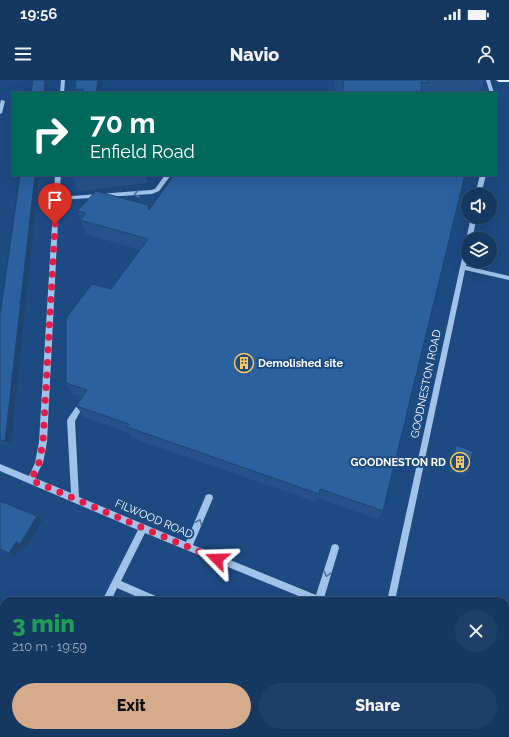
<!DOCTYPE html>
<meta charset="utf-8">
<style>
body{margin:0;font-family:Raleway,sans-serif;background:#1e3f67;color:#f1f3f6;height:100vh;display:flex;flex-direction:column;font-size:15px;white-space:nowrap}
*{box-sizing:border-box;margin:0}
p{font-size:13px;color:#9dacbd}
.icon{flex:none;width:22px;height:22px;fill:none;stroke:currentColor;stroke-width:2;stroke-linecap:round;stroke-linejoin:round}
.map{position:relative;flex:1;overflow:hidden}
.panel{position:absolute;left:0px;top:517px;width:509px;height:140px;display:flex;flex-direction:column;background:#153861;border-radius:12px 12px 0 0;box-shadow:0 4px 16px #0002,0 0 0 1px #345276}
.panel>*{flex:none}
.hud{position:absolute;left:12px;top:12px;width:485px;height:84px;border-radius:0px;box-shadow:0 4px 16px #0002,0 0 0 1px #345276;background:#00695c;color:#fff;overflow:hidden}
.fabs{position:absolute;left:461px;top:108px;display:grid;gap:8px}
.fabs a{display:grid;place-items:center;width:36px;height:36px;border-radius:50%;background:#153861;box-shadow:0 4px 16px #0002,0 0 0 1px #345276;font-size:20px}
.pin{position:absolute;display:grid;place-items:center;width:34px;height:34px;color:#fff;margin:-41px -17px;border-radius:50% 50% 50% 0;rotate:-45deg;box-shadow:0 0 4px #0007}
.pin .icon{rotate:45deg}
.me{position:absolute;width:44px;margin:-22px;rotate:292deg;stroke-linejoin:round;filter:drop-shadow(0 0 3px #0008)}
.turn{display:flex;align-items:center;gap:14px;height:84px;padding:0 12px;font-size:18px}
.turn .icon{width:52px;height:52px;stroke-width:2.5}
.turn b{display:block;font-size:28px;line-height:34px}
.round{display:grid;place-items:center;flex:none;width:42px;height:42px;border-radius:21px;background:#1e3f67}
.overview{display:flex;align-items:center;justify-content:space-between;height:68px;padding:0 12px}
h1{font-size:24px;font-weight:800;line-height:30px;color:#1e9e55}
.cta{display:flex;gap:8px;margin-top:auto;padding:8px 12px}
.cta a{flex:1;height:46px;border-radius:24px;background:#d6ab8b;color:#111;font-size:16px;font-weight:800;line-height:46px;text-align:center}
.cta a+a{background:#1e3f67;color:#f1f3f6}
.status{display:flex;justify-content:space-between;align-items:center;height:28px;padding:0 20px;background:#153861;direction:ltr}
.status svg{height:11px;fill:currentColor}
header{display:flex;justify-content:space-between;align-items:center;height:52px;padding:0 12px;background:#153861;font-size:18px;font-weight:800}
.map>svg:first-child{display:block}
</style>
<div class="status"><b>19:56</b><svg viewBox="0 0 49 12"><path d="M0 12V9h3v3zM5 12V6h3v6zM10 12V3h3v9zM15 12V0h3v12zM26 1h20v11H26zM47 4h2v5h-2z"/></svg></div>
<header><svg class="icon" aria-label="menu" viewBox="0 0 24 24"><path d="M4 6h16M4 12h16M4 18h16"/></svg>Navio<svg class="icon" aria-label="person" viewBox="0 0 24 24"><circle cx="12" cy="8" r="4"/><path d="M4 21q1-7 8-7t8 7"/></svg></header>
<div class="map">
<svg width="509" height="657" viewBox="0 0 509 657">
<rect width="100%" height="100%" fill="#1c4a81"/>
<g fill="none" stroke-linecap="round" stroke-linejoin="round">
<!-- minor -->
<path fill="#a1c3ea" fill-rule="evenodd" d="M61,0H65L64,13H60Z
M486,0H490L494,13H490Z
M1,20L5,21L2,33L0,34V24Z
M496,25L498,26V35L496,36Z
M55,95H61L59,117L151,110L155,109L165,95H171L159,111L152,114L59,120L47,362L43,383L35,398L71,413L67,340L80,321L82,320L84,321L85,323L84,325L75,341L79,417L186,462L206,415L209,414L212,415L213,418L193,465L316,515L332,465L335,464L338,465L339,468L324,518L325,521H311L145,453L121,501L160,518L161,521H147L117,508L111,521H102L138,450L0,391V384L29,396L35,383L39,362Z
M480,95H486L481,115H475Z
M471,137H477L472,159H468V175L466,186L509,196V200L465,190L395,521H387Z
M505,591L509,593V603L505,601Z
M33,653H43L41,657H31Z
M349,653H359L357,657H347Z
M433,653H445L447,657H435Z"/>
<!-- major -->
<path fill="#e4effe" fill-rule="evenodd" d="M496,0H509V2H499Z"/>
</g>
<!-- wall -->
<path fill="#255389" d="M76,0L102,13H76L75,10Z
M335,0H484L479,13H446L426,12V13H340L335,12Z
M20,95H39L11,366L0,364V235Z
M72,95H147L148,103L78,111L72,97Z
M148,125L149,129L383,431L377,439L317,418L316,422L132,358L129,353L84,337L76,326L82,317L73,314L66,303L111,209L140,170L86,154L77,131Z
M456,365L468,393L466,396L449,390L454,368Z
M0,421L43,440L26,467L22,465L15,476L0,470Z
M488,653H505L509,657H489Z"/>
<!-- shaded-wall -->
<path fill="#1e446f" d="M45,0L48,7L47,13H44Z
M98,0H103L102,13H96Z
M35,95H39L11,366L5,361Z
M37,436L43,440L26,467L20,464Z
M16,462L22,465L15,476L9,473Z"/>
<!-- building -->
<path fill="#2b619f" stroke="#1e446f" d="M33,0H45L44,13H31Z
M76,0H98L96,13H83V9L75,10Z
M343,0H428L429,3L421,2L422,13H343Z
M20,95H35L5,361L0,360V235Z
M72,95H88L72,97Z
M174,95H465L383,431L320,409L319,414L127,347L129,344L76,326L87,310L66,303V238L92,204L111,209L148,159L80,140L86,133L77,131L96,111L148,125L149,130Z
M456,365L473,371L468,393L452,388Z
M0,421L37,436L20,464L16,462L9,473L0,469Z
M124,515L139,521H121Z
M505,630L509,631V657H500V653H505Z
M39,653H330L329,657H37Z"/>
<!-- one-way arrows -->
<defs><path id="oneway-chevron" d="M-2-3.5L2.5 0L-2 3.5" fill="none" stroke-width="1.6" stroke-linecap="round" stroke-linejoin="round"/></defs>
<g stroke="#4b74a6">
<use href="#oneway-chevron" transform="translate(137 114) rotate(175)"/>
<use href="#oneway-chevron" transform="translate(199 442) rotate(-67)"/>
<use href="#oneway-chevron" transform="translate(327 494) rotate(106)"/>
</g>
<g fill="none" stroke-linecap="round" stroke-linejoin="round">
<!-- route -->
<path stroke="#e11d48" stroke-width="7" stroke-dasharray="0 12.6" d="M55,144L43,362L39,383L31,400L143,448L217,479"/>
</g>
<!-- icons -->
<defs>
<symbol id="building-ring" viewBox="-11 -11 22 22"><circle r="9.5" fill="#1c4a81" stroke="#faca5e" stroke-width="1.5"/><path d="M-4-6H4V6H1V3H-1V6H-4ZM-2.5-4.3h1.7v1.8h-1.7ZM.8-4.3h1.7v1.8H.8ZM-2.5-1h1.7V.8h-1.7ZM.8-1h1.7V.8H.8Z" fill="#faca5e"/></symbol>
</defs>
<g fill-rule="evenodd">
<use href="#building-ring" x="233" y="272" width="22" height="22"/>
<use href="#building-ring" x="449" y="371" width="22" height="22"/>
</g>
<g text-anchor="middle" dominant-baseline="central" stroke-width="4" stroke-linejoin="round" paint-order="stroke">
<!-- poi labels -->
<g font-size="11" font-weight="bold" fill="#fff" stroke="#1c4a81" text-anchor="start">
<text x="258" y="283">Demolished site</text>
<text x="446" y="382" text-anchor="end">GOODNESTON RD</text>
</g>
<!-- street labels -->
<g font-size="11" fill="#fff" stroke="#1c4a81">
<text transform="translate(426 304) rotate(-78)">GOODNESTON ROAD</text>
<text transform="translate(154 439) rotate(23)">FILWOOD ROAD</text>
</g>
</g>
</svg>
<div class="fabs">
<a><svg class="icon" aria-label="sound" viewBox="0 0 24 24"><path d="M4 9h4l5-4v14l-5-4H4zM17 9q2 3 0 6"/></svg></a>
<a><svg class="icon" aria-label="layers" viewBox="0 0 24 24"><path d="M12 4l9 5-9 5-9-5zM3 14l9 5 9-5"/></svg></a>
</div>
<div class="pin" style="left:55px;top:144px;background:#d93025"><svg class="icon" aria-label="arrive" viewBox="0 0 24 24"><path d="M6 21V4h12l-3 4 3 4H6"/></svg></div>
<svg class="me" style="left:217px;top:479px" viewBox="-20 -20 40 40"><path d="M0-17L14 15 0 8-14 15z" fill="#e11d48" stroke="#fff" stroke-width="4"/></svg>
<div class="hud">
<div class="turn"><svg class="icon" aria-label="right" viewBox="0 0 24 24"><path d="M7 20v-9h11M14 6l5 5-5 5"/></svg><div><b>70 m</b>Enfield Road</div></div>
</div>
<section class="panel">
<div class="overview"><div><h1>3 min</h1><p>210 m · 19:59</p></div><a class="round"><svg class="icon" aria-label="close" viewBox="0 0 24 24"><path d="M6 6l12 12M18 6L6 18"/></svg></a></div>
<div class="cta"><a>Exit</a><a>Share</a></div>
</section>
</div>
